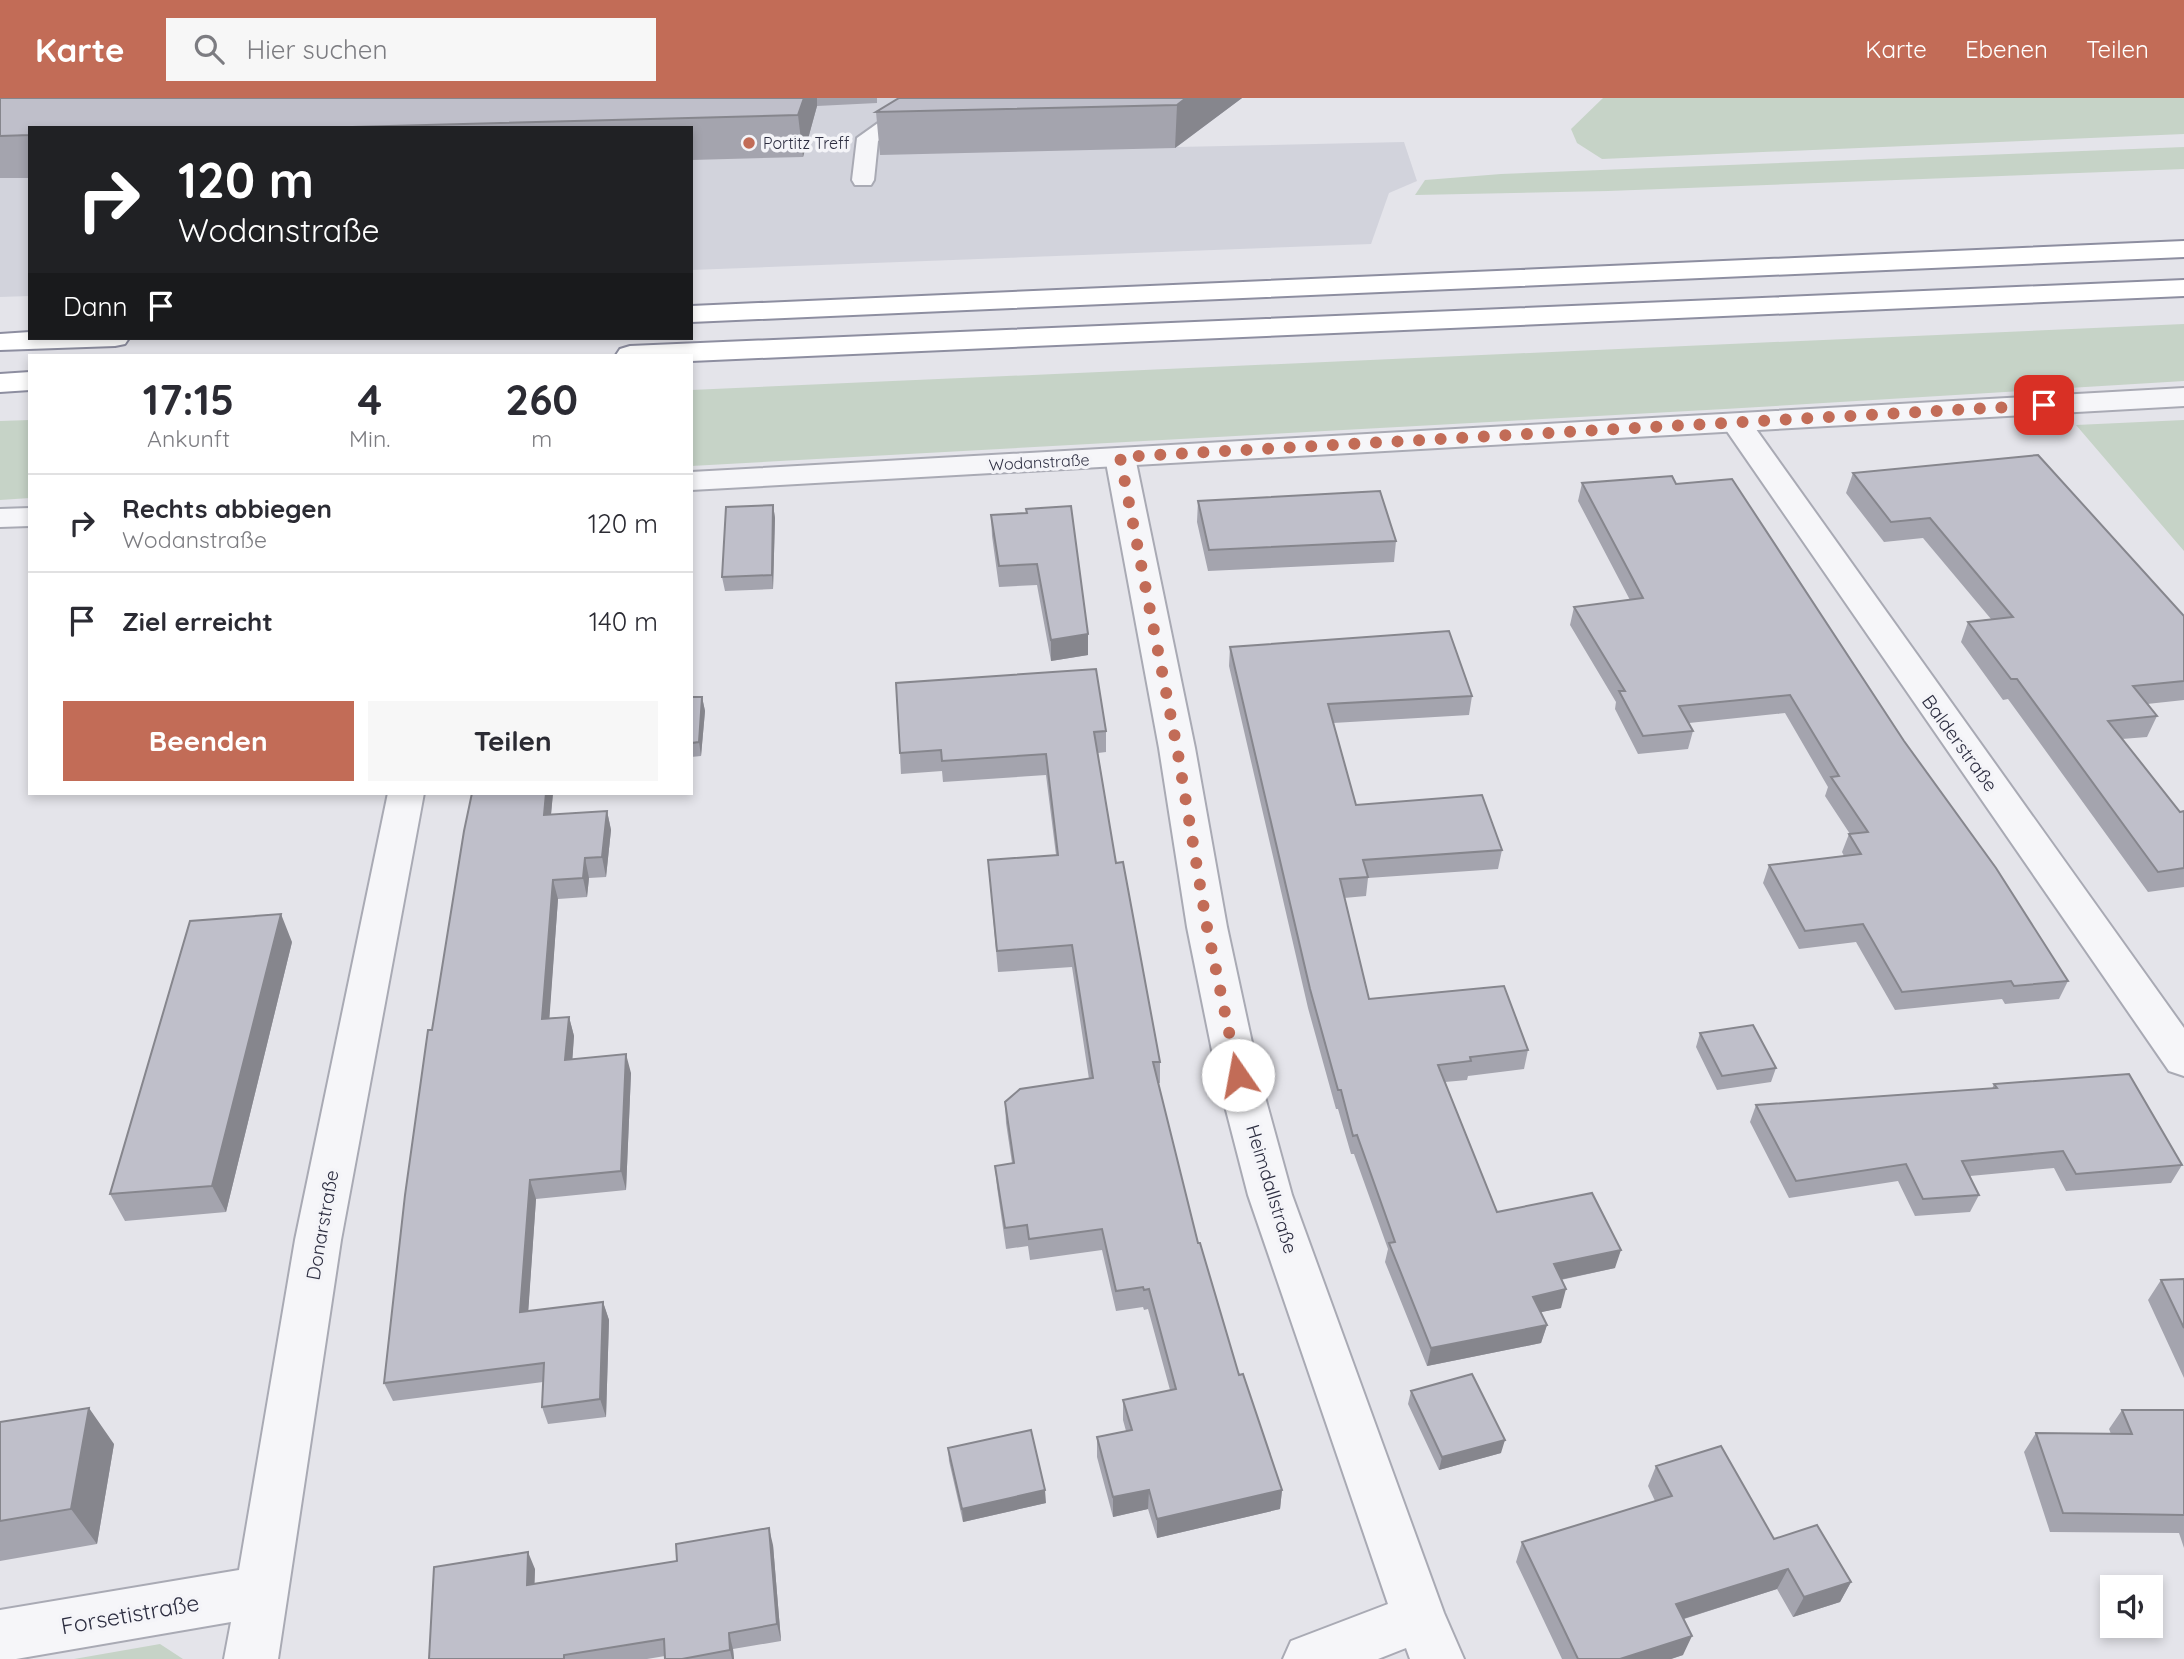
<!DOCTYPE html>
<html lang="de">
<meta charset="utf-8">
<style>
body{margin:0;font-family:Quicksand,sans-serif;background:#f7f7f7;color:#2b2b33;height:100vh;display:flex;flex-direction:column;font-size:26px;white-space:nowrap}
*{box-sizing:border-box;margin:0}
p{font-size:23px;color:#7c7c81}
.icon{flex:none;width:38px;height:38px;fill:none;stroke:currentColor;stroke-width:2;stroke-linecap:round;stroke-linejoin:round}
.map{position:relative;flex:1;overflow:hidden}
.drawer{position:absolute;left:28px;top:256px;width:665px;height:441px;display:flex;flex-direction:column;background:#fff;border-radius:0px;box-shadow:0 4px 10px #0003}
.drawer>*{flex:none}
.hud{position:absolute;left:28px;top:28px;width:665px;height:214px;border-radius:0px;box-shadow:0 4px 10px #0003;background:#202124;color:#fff;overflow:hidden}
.fabs{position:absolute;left:2100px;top:1477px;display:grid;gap:14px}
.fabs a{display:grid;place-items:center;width:63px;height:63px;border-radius:0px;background:#fff;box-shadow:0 4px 10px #0003;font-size:35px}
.pin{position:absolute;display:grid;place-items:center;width:60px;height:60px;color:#fff;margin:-30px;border-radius:14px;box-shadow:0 4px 10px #0006}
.me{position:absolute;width:77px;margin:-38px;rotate:348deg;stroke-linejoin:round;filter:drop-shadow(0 0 5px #0008)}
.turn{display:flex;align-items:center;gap:24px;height:147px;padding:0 35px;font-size:32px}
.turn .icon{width:91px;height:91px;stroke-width:2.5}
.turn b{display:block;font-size:49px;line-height:60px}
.then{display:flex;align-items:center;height:66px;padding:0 35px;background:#0003;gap:14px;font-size:26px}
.eta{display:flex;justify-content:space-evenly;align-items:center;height:119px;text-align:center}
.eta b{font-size:42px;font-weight:700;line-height:49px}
.button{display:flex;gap:14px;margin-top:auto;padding:14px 35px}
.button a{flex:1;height:80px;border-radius:0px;background:#c26c57;color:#fff;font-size:28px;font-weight:700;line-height:80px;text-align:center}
.button a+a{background:#f7f7f7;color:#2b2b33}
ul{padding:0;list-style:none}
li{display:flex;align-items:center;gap:21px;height:98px;padding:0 35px;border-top:2px solid #e1e1e2}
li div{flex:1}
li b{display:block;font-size:26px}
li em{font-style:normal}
header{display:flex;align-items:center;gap:42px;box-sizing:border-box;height:98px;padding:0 35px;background:#c26c57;color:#fff}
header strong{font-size:33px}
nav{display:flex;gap:38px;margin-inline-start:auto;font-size:24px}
.search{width:490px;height:63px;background:#f7f7f7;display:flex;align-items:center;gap:18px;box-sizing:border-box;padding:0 24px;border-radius:0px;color:#7c7c81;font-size:26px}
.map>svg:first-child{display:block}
</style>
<header>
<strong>Karte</strong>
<div class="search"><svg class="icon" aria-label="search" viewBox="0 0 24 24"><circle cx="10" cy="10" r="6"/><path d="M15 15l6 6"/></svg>Hier suchen</div>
<nav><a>Karte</a><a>Ebenen</a><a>Teilen</a></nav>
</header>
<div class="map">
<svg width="2184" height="1561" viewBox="0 0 2184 1561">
<rect width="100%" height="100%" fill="#e4e4ea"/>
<!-- built -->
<path fill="#d2d3dc" d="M0,0H1242L1177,49L1404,44L1417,83L1389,95L1371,146L691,172V30H30V198L0,199Z"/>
<!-- green -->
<path fill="#c6d3c7" d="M1603,0H2184V36L1602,61L1577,45L1571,31Z
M2184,49V71L1608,93L1415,97L1425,82L1501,76Z
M2184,226V283L1725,311L691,368V292Z
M30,322V400L0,402V323Z
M2184,322V453L2076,327Z
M160,1546L183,1561H74Z"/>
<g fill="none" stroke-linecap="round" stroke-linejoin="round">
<defs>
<path id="service" d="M913,0H937L878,43L874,82L871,87H855L852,82L857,40Z"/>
<path id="minor" d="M1737,317L1748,320L2184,930V978L2169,973L1722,326L1726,320Z
M1120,350L1131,353L1135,359L1195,650L1227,829L1259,977L1292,1097L1444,1515L1464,1561H1410L1406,1550L1378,1561H1283L1291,1543L1388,1506L1248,1097L1217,977L1187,829L1159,650L1105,359L1109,353Z
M388,695H424L341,1142L278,1561H224L231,1524L16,1561H0V1512L239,1472L295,1142Z"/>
<path id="tertiary" d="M2184,290V308L691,392V374Z
M30,410V428L0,429V411Z"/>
<path id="motorway" d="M2184,143V159L691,224V208Z
M2184,182V198L691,263V257H616L620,251L630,248Z
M30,234V240H129L125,246L115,248L0,252V236Z
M30,274V292L0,294V276Z"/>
</defs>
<!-- service casing -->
<use href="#service" stroke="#a9aab4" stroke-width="4"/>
<!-- minor casing -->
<use href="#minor" stroke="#a9aab4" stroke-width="4"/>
<!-- tertiary casing -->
<use href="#tertiary" stroke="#a9aab4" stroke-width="4"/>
<!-- motorway casing -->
<use href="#motorway" stroke="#8d8ea0" stroke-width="4"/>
<!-- service -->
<use href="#service" fill="#f6f6f9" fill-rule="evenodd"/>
<!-- minor -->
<use href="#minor" fill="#f6f6f9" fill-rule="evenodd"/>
<!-- tertiary -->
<use href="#tertiary" fill="#f6f6f9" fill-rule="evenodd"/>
<!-- motorway -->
<use href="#motorway" fill="#fff" fill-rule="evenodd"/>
</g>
<!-- wall -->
<path fill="#a4a4ae" d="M0,0H877V5L817,8L803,59L691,62V30H30V80H0Z
M899,0H1242L1175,50L880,57L876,14Z
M1853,375L2184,518V602L2147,606L2157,618L2147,639L2122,641L2180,714L2184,713V789L2148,794L2008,601L2003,602L1961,544L1968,524L1991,521L1923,440L1884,444L1846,395Z
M1582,385L1676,386L1904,643L2068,883L2059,901L2005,906L2002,901L1895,912L1856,844L1799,851L1763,785L1769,767L1844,758L1842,754L1849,736H1850L1825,698L1828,689L1785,615L1689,625L1693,633L1688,651L1638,656L1615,611L1616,604L1570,527L1574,509L1630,502L1578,403Z
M1198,403L1396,443L1394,464L1208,473L1197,424Z
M773,407L775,420L773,491L725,493L722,479Z
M1026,411L1088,536V557L1051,563L1037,487L999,489L992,438L991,417L1026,415Z
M1230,549L1472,598L1469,617L1333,625L1356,707L1502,752L1498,771L1368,780L1366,798L1344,800L1369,901L1528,952L1524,971L1468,978L1467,982L1445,984L1497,1114L1615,1170L1561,1182V1210L1541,1214L1547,1227L1541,1245L1427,1268L1385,1164L1388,1151L1354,1056H1351L1338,1011H1336L1308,910L1229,568Z
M691,599H702L705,613L701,658L691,659Z
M1106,633V654L1098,655L1116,765L1160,964V985H1158L1198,1145L1239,1277L1282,1392L1280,1411L1157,1440L1148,1411L1113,1419L1097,1359V1339L1126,1333L1123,1322V1302L1170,1292L1148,1211L1144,1212L1143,1209L1116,1213L1102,1152L1030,1162L1028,1148L1006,1151L997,1089L995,1068L1012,1065L1006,1025L1005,1004L1089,981L1072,869L998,874L988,762L1056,757L1046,677L943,684L942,673L901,676L900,655Z
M472,695H553L551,717L607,713L611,732L606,779L589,780L587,799L558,801L549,920L569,919L574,938L572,962L631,975L626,1092L536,1101L528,1213L603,1204L609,1222L606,1319L548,1326L542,1309L543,1284L393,1303L384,1285Z
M292,844L226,1114L125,1123L110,1096Z
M1700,935L1776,970L1771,984L1717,992L1696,949Z
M1994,986L2182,1067L2171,1085L2066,1093L2054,1070L1970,1078L1979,1097L1970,1114L1915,1118L1898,1083L1789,1100L1750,1024L1756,1007L1992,991Z
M2184,1181V1280L2148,1202L2161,1182Z
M1411,1293L1501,1355L1439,1372L1408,1306Z
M2122,1312H2184V1450L2179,1435L2050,1434L2024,1354L2036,1335L2111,1336L2109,1331Z
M0,1324L114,1346L97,1446L0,1463Z
M948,1350L1046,1405L963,1424L949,1363Z
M1656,1368L1774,1441L1851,1484L1840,1504L1793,1519L1777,1491L1684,1521L1683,1557L1671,1561H1562L1516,1464L1522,1444L1655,1403L1648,1388Z
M773,1447L781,1543L733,1551L734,1561H665V1558L647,1561H429L535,1471L534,1486Z"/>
<!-- shaded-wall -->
<path fill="#86868d" d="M804,0H817V8L803,59L798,17Z
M1186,0H1242L1175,50L1177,7Z
M773,407L775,420L773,491L772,477Z
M1088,536V557L1051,563V542Z
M702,599L705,613L701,658L699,644Z
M546,695H553L549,737L544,717Z
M607,713L611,732L606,779L602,759Z
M585,760L589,780L587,799L583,780Z
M553,782L558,801L548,940L542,921Z
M281,816L292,844L226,1114L212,1088Z
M569,919L574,938L571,982L565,962Z
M626,956L631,975L626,1092L621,1073Z
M530,1082L536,1101L527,1232L520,1214Z
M1621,1152L1615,1170L1549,1184L1554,1166Z
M1566,1191L1561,1210L1528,1217L1533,1199Z
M603,1204L609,1222L606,1319L600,1301Z
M1547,1227L1541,1245L1427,1268L1431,1250Z
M89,1310L114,1346L97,1446L71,1411Z
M1505,1342L1501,1355L1439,1372L1442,1359Z
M1045,1392L1046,1405L963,1424L962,1411Z
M1149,1392L1148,1411L1113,1419V1399Z
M1282,1392L1280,1411L1157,1440V1421Z
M769,1430L773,1447L781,1543L777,1526Z
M528,1454L535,1471L534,1504L527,1487Z
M1788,1471L1777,1491L1667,1526L1676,1506Z
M1851,1484L1840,1504L1793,1519L1804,1499Z
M729,1535L733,1551L734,1561H732L730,1552Z
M1692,1538L1683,1557L1671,1561H1620Z"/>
<!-- building -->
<path fill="#bfbfca" stroke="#86868d" stroke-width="2" d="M0,0H804L798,17L315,30H30V37L0,38Z
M899,0H1186L1177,7L876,14Z
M2038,357L2184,518V583L2133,588L2157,618L2108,623L2180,714L2184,713V770L2158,774L2017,581H2011L1968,524L2013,519L1930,420L1891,424L1853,375Z
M1672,378L1676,386L1732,381L1904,643L1996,770L2068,883L2014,888L2011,883L1902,894L1863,826L1805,833L1769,767L1861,756L1849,736L1868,734L1831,679L1839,678L1790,597L1679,608L1693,633L1643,638L1619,593H1625L1574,509L1643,500L1582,385Z
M1380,393L1396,443L1209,452L1198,403Z
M773,407L772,477L722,479L726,409Z
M1071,408L1088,536L1051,542L1037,466L999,468L991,417L1027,415L1026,411Z
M1449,533L1472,598L1328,606L1356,707L1482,697L1502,752L1363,762L1368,779L1340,781L1369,901L1504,888L1528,952L1470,959L1471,963L1438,967L1497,1114L1592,1095L1621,1152L1554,1166L1566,1191L1533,1199L1547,1227L1431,1250L1389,1145L1395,1144L1357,1037L1353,1038L1341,992H1338L1310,891L1230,549Z
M1096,571L1106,633L1094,634L1116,765L1123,764L1160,964H1153L1198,1145H1200L1239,1277L1243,1276L1282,1392L1157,1421L1149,1392L1113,1399L1097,1339L1132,1332L1123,1302L1176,1291L1149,1191L1144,1192L1143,1189L1116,1193L1102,1131L1029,1141L1027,1127L1005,1130L995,1068L1014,1065L1005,1004L1020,991L1093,980L1072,847L997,853L988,762L1058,757L1046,656L942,663L941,652L900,655L896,585Z
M691,599H702L699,644L691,645Z
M472,695H546L544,717L607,713L602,759L585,760L583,780L553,782L542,921L569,919L565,962L626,956L621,1073L530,1082L520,1214L603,1204L600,1301L542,1309L544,1265L384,1285L405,1097L428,932H432L464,733Z
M281,816L212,1088L110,1096L190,823Z
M1753,927L1776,970L1722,978L1700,935Z
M2129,976L2182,1067L2076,1076L2063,1053L1962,1063L1979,1097L1923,1101L1906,1066L1796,1083L1756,1007L1997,990L1994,986Z
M2184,1181V1230L2161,1182Z
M1472,1276L1505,1342L1442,1359L1411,1293Z
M89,1310L71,1411L0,1423V1324Z
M2122,1312H2184V1417L2063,1415L2036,1335L2132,1336Z
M1031,1332L1045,1392L962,1411L948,1350Z
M1721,1348L1774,1441L1817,1427L1851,1484L1804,1499L1788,1471L1676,1506L1692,1538L1620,1561H1578L1522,1444L1672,1398L1656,1368Z
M769,1430L777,1526L729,1535L730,1552L682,1561H665L664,1541L564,1557V1561H429L434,1469L528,1454L527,1487L677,1463L676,1446Z"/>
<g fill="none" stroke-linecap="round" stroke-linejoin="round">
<!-- route -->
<path stroke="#c26c57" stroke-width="12" stroke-dasharray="0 21.6" d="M1238,977L1207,829L1177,650L1120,359L2044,307"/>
</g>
<!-- markers -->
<circle fill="#c26c57" stroke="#f4f4f8" stroke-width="2.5" cx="749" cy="45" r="7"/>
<g text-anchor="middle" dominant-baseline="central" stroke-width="7" stroke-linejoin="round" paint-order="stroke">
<!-- far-poi labels -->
<g font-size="16" fill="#2d2e41" stroke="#f4f4f8" text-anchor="start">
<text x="763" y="45">Portitz Treff</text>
</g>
<!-- far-street labels -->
<g font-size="16" fill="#2d2e41" stroke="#f4f4f8">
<text transform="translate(1039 364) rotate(-3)">Wodanstraße</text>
</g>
<!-- street labels -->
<g font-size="19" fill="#2d2e41" stroke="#f4f4f8">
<text transform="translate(1960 645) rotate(54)">Balderstraße</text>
<text transform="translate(1272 1091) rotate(73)">Heimdallstraße</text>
<text transform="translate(322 1127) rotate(-80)">Donarstraße</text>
</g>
<!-- near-street labels -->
<g font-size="23" fill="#2d2e41" stroke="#f4f4f8">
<text transform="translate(130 1516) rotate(-10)">Forsetistraße</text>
</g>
</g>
</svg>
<div class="fabs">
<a><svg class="icon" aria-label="sound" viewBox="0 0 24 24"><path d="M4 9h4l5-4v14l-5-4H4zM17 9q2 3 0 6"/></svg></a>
</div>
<div class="pin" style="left:2044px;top:307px;background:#d93025"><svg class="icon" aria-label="arrive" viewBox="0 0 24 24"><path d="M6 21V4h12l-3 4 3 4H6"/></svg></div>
<svg class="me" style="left:1238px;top:977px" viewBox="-20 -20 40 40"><circle r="19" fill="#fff"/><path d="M0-13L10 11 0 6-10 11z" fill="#c26c57"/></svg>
<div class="hud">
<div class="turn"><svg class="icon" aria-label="right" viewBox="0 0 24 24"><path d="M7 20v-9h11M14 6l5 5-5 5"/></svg><div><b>120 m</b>Wodanstraße</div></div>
<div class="then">Dann<svg class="icon" aria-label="arrive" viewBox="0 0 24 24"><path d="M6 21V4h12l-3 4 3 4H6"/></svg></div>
</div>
<section class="drawer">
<div class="eta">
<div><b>17:15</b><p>Ankunft</p></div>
<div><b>4</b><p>Min.</p></div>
<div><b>260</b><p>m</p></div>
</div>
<ul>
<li><svg class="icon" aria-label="right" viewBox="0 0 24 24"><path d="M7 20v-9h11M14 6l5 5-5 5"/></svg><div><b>Rechts abbiegen</b><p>Wodanstraße</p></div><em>120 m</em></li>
<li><svg class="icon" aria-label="arrive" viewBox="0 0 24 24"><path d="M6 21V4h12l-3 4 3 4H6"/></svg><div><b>Ziel erreicht</b></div><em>140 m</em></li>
</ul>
<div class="button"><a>Beenden</a><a>Teilen</a></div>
</section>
</div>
